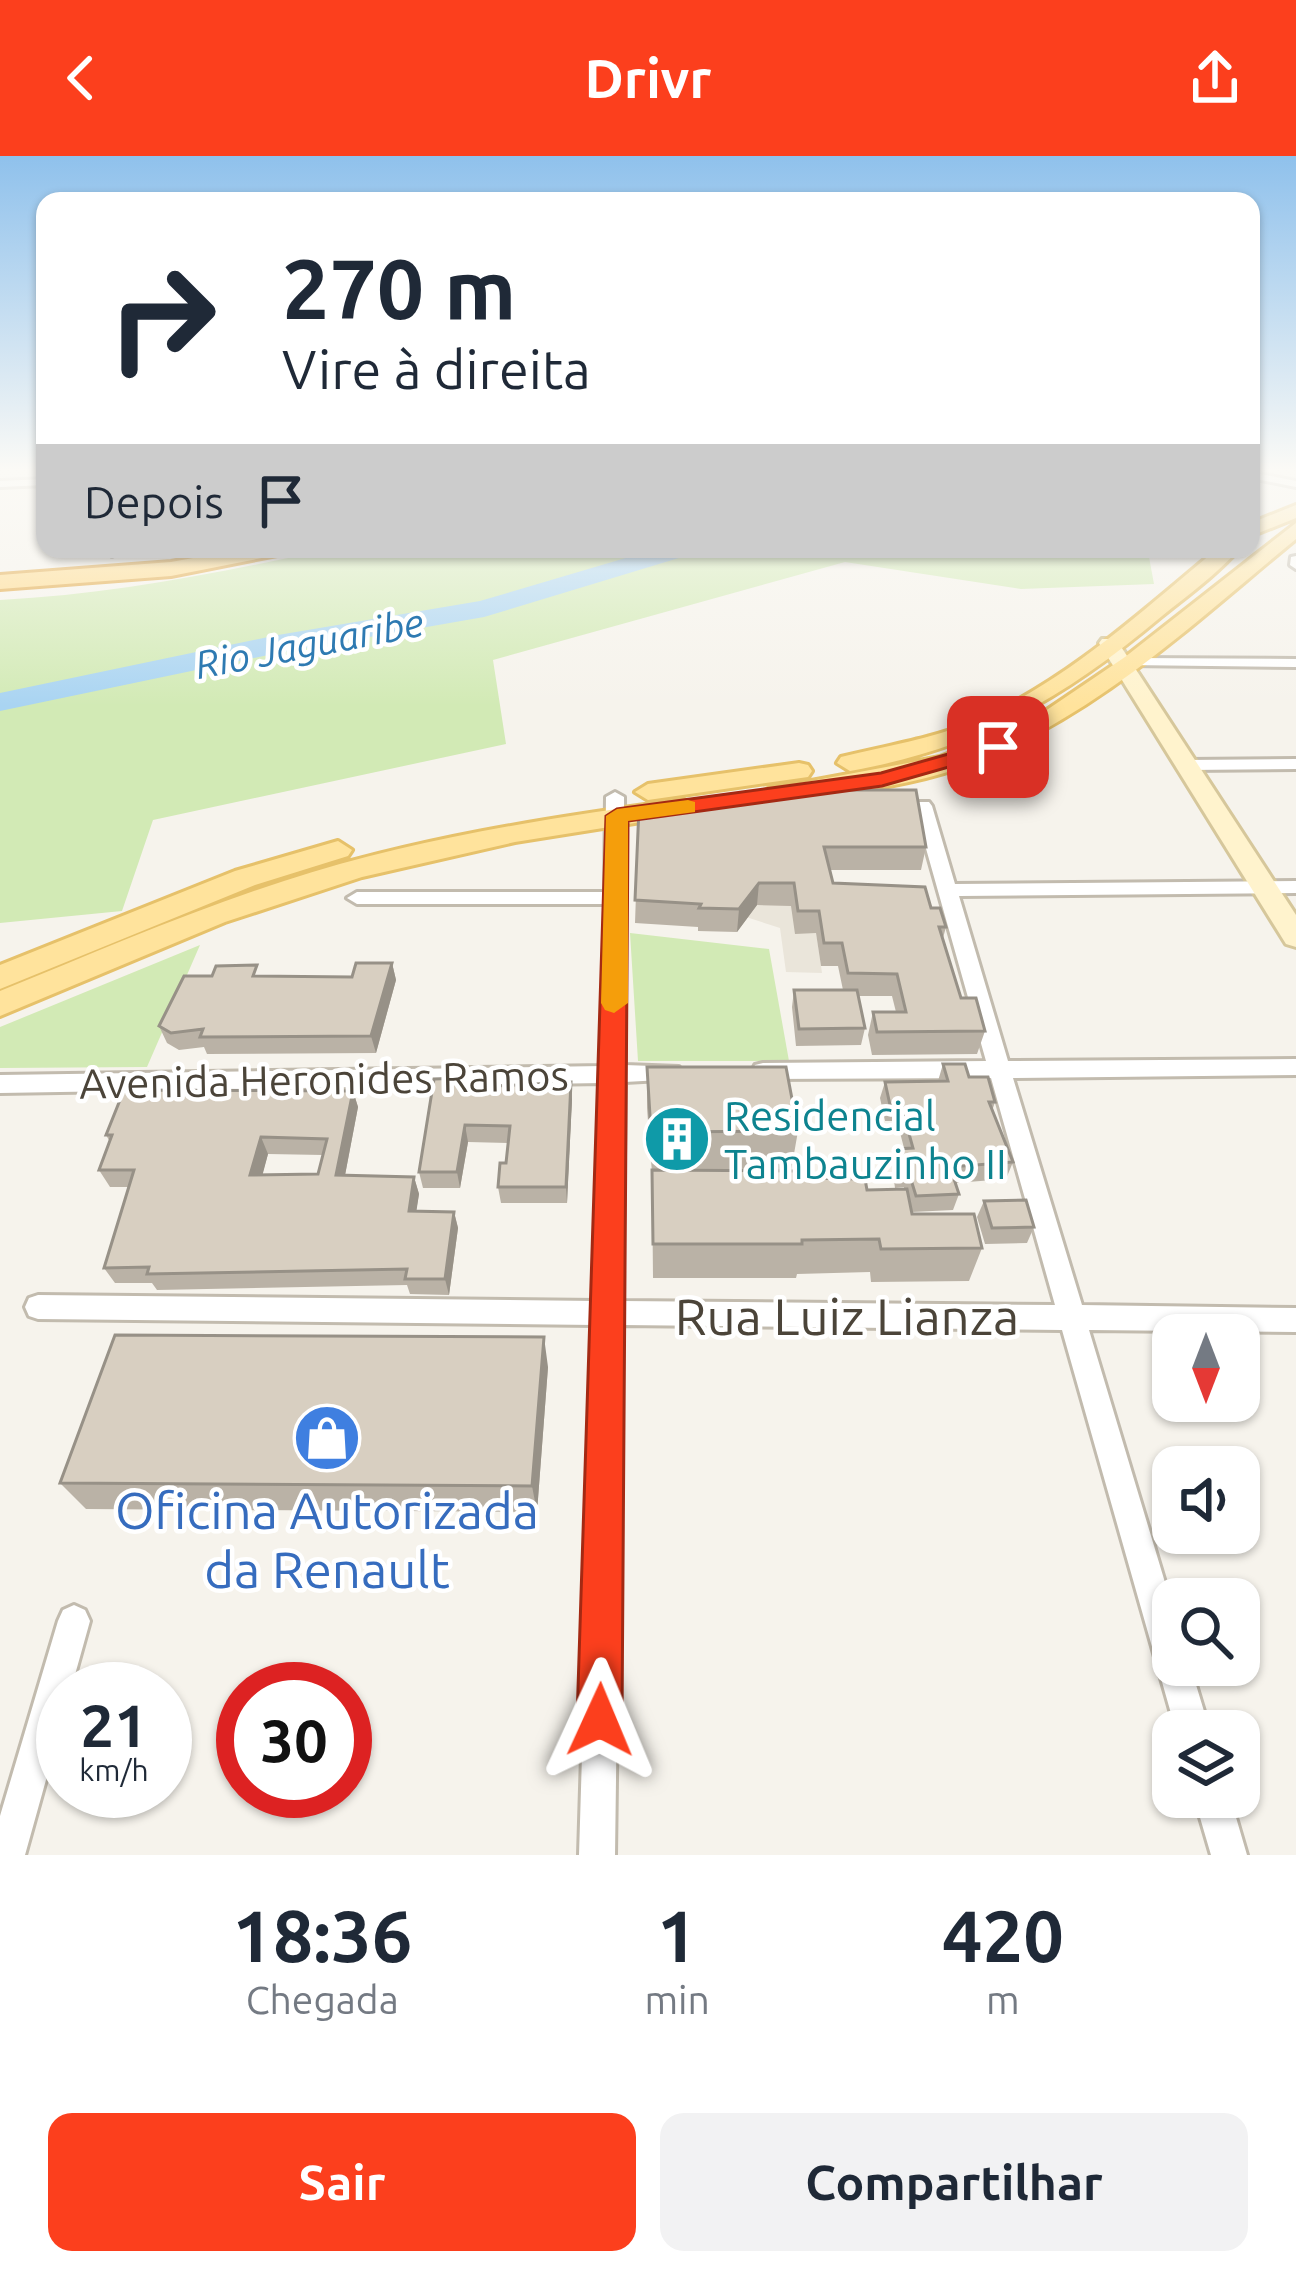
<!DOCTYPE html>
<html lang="pt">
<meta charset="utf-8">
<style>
body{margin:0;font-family:Ubuntu,sans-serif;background:#f2f2f3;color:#1f2937;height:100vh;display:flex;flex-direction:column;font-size:45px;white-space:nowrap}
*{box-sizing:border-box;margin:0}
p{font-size:39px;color:#747a83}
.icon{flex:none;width:66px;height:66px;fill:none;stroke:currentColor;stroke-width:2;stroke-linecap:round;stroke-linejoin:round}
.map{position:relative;height:1699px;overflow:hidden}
.panel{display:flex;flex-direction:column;background:#fff;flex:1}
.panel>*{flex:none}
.banner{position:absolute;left:36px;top:36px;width:1224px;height:366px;border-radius:24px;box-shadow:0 3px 9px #0004;background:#fff;color:#1f2937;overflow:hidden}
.needle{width:78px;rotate:180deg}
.buttons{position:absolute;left:1152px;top:1158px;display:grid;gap:24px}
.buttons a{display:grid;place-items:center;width:108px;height:108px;border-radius:24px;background:#fff;box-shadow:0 3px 9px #0004;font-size:60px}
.speed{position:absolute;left:36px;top:1506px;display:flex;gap:24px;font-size:60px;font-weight:700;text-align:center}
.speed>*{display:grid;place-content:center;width:156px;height:156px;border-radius:50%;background:#fff;box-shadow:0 3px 9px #0004;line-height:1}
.speed small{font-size:30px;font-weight:400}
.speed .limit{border:18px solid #d22;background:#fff;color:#111}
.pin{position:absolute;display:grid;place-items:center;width:102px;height:102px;color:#fff;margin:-51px;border-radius:24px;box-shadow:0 6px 18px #0006}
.me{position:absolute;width:132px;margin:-66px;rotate:1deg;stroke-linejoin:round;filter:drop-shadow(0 0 9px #0008)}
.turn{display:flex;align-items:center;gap:42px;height:252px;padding:0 48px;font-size:54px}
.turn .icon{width:156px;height:156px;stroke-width:2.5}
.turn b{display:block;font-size:84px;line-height:102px}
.then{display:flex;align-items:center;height:114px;padding:0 48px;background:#0003;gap:24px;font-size:45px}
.eta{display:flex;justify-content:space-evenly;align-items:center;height:204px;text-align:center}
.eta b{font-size:72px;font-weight:600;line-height:84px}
.primary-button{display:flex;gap:24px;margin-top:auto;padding:24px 48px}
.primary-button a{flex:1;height:138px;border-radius:24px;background:#fc3f1d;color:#fff;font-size:48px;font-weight:600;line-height:138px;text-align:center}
.primary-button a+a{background:#f2f2f3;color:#1f2937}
header{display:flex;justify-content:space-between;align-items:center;height:156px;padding:0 48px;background:#fc3f1d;color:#fff;font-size:54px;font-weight:600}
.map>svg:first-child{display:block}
</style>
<header><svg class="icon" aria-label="back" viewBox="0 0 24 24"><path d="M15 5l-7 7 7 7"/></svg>Drivr<svg class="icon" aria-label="share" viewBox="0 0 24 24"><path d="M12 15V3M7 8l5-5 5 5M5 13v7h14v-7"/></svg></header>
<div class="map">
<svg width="1296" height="1699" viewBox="0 0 1296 1699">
<rect width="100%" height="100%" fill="#f6f3ec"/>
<!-- residential -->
<path fill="#eae5da" d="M757,724L810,735L822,817L786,816L780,772L746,761Z"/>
<!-- green -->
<path fill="#d2eab5" d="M329,393H1118L1149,401L1154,428L1021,433L845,406L493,504L506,588L153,664L122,755L0,767V444C112,438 220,417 329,393Z
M630,777L769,793L789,905H638Z
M200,789L147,911L0,912V871Z"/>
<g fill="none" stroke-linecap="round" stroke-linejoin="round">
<!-- river -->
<path fill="#a9d4f2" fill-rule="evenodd" d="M656,393H696L692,398L484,461L278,497L0,555V537L278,479L480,445Z"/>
<defs>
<path id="minor" d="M1251,316L1296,325V331L1251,322Z
M45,323V329L0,331V325Z
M106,393H118V396L112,400Z
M1296,400V413L1290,409L1291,401Z
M1133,502L1296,503V511L1128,509L1126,506Z
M1296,603V613L1188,614L1180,609L1188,604Z
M615,636L624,641L625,909L679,911L682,917L679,923L625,926L622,1145L1055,1149L991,922L763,923L755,921L752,915L755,909L763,907L986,905L914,650L917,646H929L932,650L955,728L1296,725V737L959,740L1008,905L1296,903V919L1013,922L1082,1149L1296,1152V1176L1089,1174L1173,1453V1509H1190L1210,1575H1176L1062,1174L622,1169L615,1699H579L595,1169L38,1163L29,1160L25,1151L29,1142L38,1139L596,1145L603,927L0,937V919L603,910L605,748H357L347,742L357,736H605L606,641Z
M74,1449L85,1454L90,1465L71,1533H63V1563L25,1699H0V1660L58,1465L63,1454Z
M1194,1641H1230L1247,1699H1211Z"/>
<path id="secondary" d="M1102,483H1116L1296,759V791L1286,788L1099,487Z"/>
<path id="primary" d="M1296,349V362L1251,380V367Z
M1296,367V383C1190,470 1089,567 957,613C898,633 829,638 768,649L755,641L768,633L940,601L1029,566L1125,501Z
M1217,393H1239C1217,418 1188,439 1162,460C1063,543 978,592 850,615L837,607L841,601C886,590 931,583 975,565C1066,526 1142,455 1217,393Z
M799,607L808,609L812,615L808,621L648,644L635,636L648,628Z
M681,644L691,646L695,652L691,658L515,686L362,721L225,766L0,860V835C94,797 187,756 284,725C413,683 547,662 681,644Z
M338,685L352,694L348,700L255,729L0,833V809L235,715Z"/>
<path id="trunk" d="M243,393H288L277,399L171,420L0,433V419L171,406Z"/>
</defs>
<!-- minor casing -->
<use href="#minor" stroke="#c2bbae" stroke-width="6"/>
<!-- secondary casing -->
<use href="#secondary" stroke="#d6c79b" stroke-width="6"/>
<!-- primary casing -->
<use href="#primary" stroke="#e6c16a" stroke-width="6"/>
<!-- trunk casing -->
<use href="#trunk" stroke="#e0a43c" stroke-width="6"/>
<!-- minor -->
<use href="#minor" fill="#fff" fill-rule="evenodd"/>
<!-- secondary -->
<use href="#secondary" fill="#fff3cd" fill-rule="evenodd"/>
<!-- primary -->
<use href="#primary" fill="#ffe39c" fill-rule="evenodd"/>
<!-- trunk -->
<use href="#trunk" fill="#ffd985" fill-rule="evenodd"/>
</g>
<!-- wall -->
<path fill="#bab2a6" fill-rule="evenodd" d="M639,652L926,691L921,714H830L833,727L931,752L946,771L943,782L961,842L985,875L977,898L872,899L868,879L873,856H896L892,840H859L865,872L861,889L796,890L792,851L794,834H843L838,810H821L816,777L795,778L791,750L757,749L737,776L698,775V771L635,767Z
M392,807L396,824L376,897L207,898L204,891L179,894L167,887L159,870L261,820L352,821Z
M943,908L969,921L995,946L992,955L1013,1006L1006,1023L955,1027L959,1038L953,1054L912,1056L982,1092L969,1125L871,1126L870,1116L797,1118L796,1122H653L652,1017L647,952V911L798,975L791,1015L796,1022L867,1034L904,1033V1031L895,1032L892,1010L896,993L904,992L897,965H885L880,942L885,926L938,925Z
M464,931L572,943L567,1047H501L498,1031L506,1007L508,987L468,986L460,1032H423L419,1016Z
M353,935L358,951L345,1019L414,1021L419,1038L416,1055L454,1056L458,1072L449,1139L410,1138L407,1129L157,1134L152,1127H115L104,1112L129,1031H110L99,1014L110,986L106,979ZM268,998L323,999L318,1018L262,1019Z
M984,1045L1034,1071L1027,1087L985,1088L977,1061Z
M548,1211L537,1356L86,1353L60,1327Z"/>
<!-- shaded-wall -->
<path fill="#979187" d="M759,727L757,749L737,776L739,753Z
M392,807L396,824L376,897L371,880Z
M571,926L572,943L567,1047L566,1031Z
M353,935L358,951L342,1035L336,1019Z
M465,969L468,986L460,1032L457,1016Z
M261,981L268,998L258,1036L250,1019Z
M414,1021L419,1038L414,1071L409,1055Z
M454,1056L458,1072L449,1139L445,1123Z
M544,1181L548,1211L537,1356L532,1330Z"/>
<!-- building -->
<path fill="#d8cfc1" stroke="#979187" stroke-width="3" fill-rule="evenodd" d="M791,634H916L926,691H824L833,727L925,731L931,752H940L946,771H939L961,842H976L985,875L877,876L873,856H906L897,818L848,817L842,787H824L819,755H798L794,727H759L739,753L699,752L701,748L635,744L639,652Z
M356,807H392L371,880L200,881L203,873L171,877L159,870L184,820H212L216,810L257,809L253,820L352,821Z
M794,834H857L865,872L799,873Z
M943,908H965L969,921H988L995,946H989L1013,1006L950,1011L959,1038L916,1040L908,1014L900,1015L896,993L913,992L901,949H890L885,926L948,925Z
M647,911H786L798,975L651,976Z
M462,922L461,932L571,926L566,1031H498L500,1007H506L510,970L465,969L457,1016H419L434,923Z
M124,934L353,935L336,1019L414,1021L409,1055L454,1056L445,1123H405L407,1113L147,1118L149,1111L104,1112L134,1014H99L112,979H106ZM261,981L327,983L318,1018L250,1019Z
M652,1014L795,1015L796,1022L865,1023L867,1034L907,1033L912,1058H974L982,1092L881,1093L879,1083L802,1084V1088H653Z
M1026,1044L1034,1071L992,1072L984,1045Z
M115,1179L544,1181L532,1330L60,1327Z"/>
<!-- sky -->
<linearGradient id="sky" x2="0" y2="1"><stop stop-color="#8fc1ec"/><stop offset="0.57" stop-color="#fbfaf6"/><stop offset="1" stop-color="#fbfaf6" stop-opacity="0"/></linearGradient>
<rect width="1296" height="550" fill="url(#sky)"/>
<!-- route -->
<path fill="#fc3f1d" stroke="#a42913" stroke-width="3" d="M998,584L1008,591L1005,595L882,630L628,665L622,1564L615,1579L600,1586L584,1579L577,1564L606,660L617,653L881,617Z"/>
<!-- slow -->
<path fill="#f59e0b" d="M688,644L695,646V656L628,665V847L614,857L605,854L601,847L606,660L617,653Z"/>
<!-- icons -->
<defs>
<symbol id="building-disc" viewBox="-11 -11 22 22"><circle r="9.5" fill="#0f9aa8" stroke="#fff"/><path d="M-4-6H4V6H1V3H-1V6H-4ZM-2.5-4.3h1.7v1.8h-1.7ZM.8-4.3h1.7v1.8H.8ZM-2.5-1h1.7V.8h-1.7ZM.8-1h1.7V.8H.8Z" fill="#fff"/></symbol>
<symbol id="shop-disc" viewBox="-11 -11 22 22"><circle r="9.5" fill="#3f7fe0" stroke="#fff"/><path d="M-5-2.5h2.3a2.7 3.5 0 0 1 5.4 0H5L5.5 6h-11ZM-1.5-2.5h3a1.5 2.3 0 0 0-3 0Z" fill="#fff"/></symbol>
</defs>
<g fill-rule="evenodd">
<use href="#building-disc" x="639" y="945" width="76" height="76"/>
<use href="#shop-disc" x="289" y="1244" width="76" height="76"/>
</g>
<g text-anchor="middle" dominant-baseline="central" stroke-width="9" stroke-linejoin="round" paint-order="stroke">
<!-- far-water labels -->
<g font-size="39" font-style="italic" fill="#2e7ab2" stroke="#fff">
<text transform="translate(309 487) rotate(-11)">Rio Jaguaribe</text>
</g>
<!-- street labels -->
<g font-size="42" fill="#4b4439" stroke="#fff">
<text transform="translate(324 923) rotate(-1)">Avenida Heronides Ramos</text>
</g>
<!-- culture labels -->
<g font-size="42" fill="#0d838f" stroke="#fff" text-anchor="start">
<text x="724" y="959">Residencial<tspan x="724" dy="48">Tambauzinho II</tspan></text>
</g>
<!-- near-street labels -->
<g font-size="51" fill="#4b4439" stroke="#fff">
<text x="847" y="1160">Rua Luiz Lianza</text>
</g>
<!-- near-shop labels -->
<g font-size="51" fill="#366cbe" stroke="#fff">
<text x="327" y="1354">Oficina Autorizada<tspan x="327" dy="59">da Renault</tspan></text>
</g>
</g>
</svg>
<div class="buttons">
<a><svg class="needle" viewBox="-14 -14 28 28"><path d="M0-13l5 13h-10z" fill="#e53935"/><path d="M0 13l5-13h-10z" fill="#747a83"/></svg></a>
<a><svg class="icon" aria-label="sound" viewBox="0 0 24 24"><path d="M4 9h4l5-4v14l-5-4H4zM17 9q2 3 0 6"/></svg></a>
<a><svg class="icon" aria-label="search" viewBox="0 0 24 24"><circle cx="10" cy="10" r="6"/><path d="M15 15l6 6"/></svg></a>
<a><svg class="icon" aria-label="layers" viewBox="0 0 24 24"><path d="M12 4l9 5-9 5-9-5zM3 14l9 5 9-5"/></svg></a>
</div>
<div class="speed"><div>21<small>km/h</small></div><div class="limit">30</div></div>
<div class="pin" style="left:998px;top:591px;background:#d93025"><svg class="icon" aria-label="arrive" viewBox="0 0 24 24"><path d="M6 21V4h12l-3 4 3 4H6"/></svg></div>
<svg class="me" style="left:600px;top:1564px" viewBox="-20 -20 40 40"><path d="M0-17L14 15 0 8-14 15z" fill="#fc3f1d" stroke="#fff" stroke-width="4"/></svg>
<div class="banner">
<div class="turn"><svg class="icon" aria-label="right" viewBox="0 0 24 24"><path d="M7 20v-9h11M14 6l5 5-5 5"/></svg><div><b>270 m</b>Vire à direita</div></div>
<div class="then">Depois<svg class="icon" aria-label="arrive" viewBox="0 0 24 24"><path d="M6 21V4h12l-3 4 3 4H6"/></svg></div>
</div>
</div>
<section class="panel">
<div class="eta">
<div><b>18:36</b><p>Chegada</p></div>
<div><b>1</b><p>min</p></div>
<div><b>420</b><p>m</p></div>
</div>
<div class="primary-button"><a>Sair</a><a>Compartilhar</a></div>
</section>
